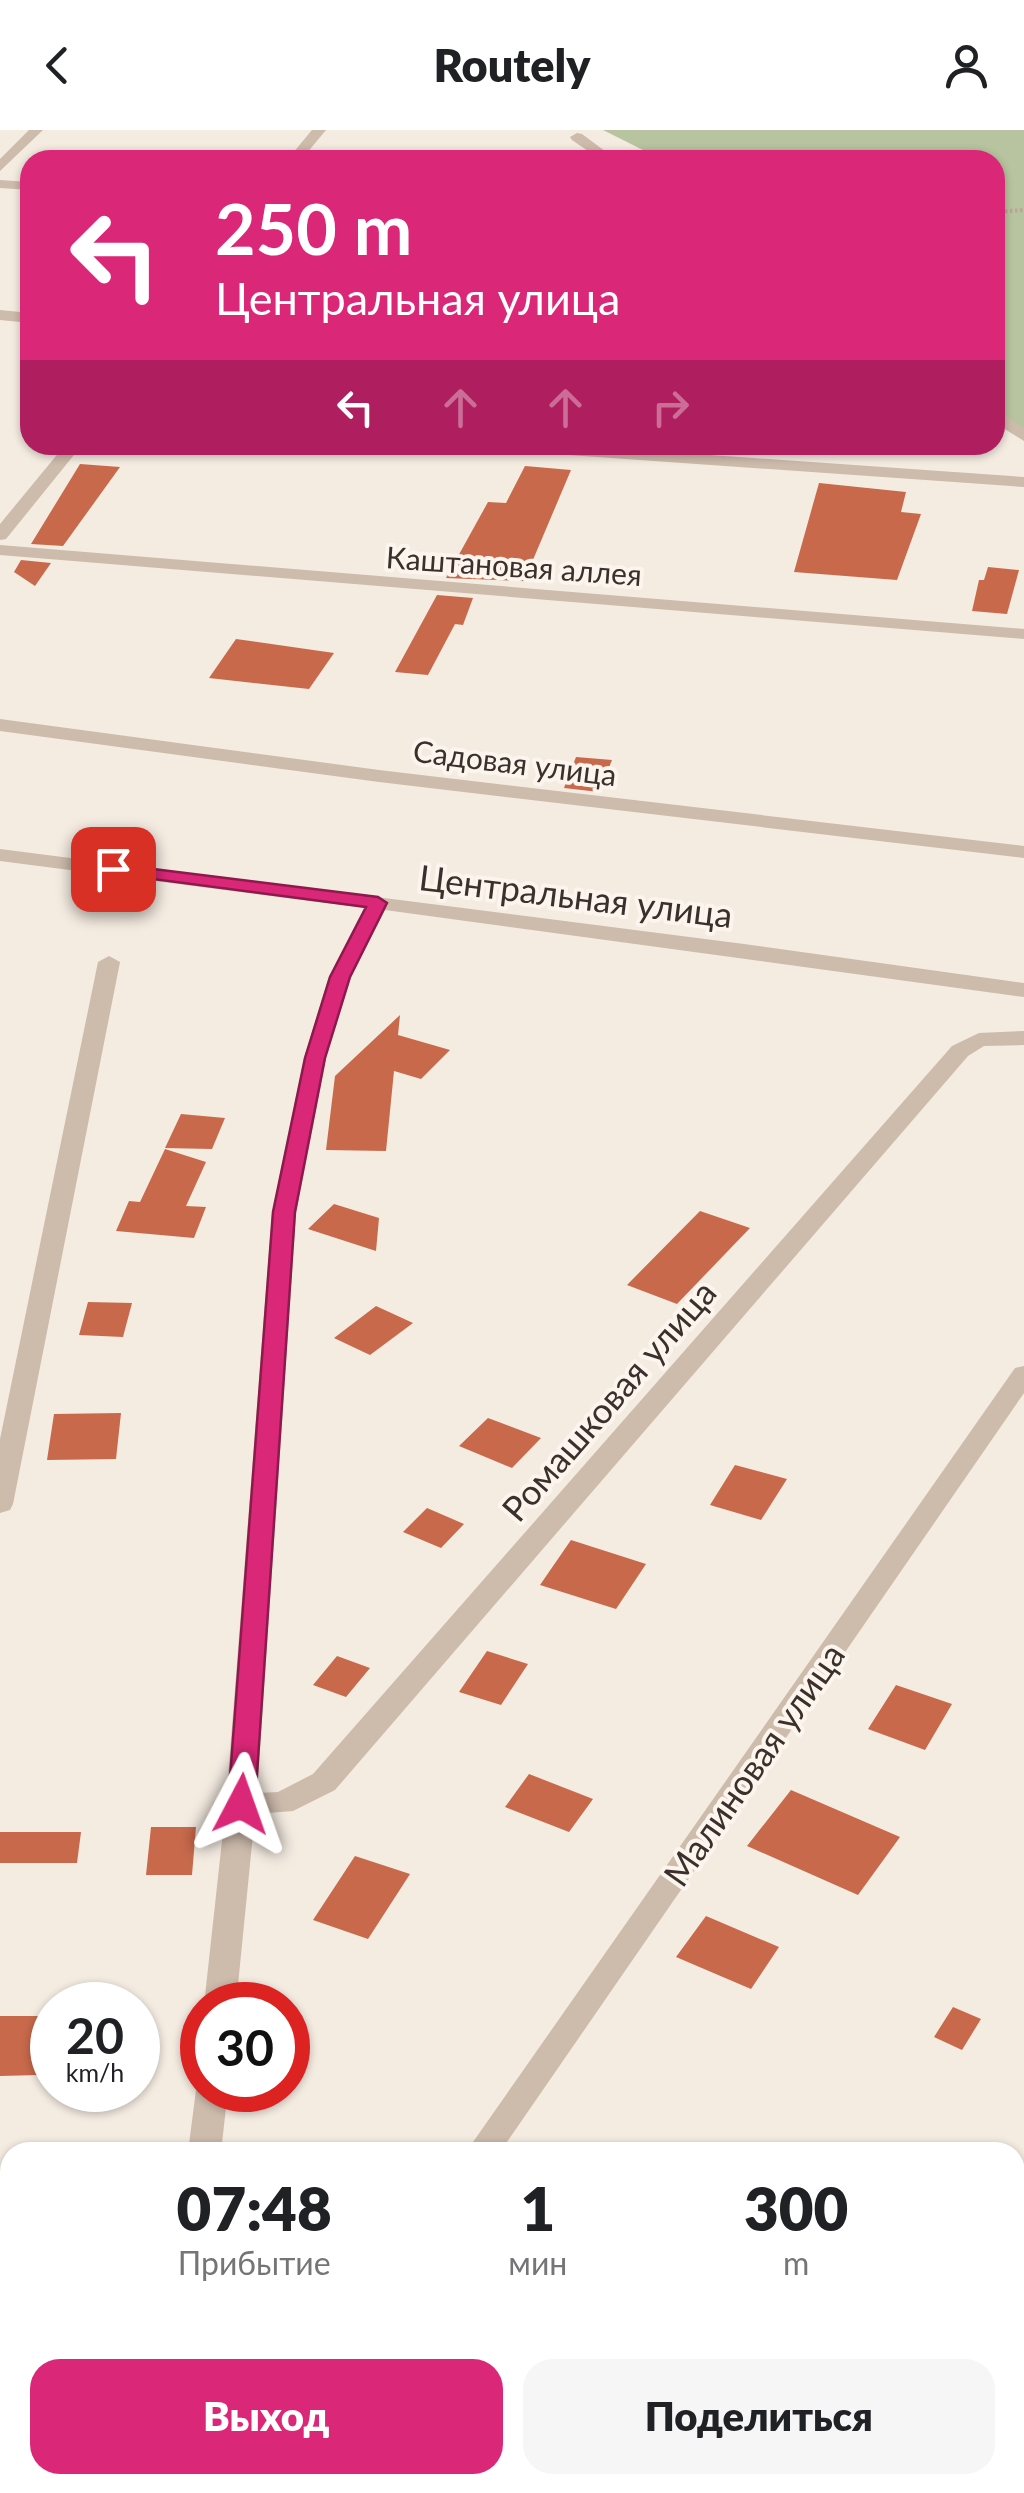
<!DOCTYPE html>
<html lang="ru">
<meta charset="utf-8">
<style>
body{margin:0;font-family:Lato,sans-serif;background:#f6f6f6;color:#202124;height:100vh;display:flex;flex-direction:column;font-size:38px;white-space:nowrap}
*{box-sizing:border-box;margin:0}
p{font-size:32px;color:#757577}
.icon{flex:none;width:55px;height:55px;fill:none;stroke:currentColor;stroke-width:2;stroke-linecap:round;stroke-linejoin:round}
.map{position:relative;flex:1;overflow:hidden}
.side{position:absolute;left:0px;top:2012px;width:1025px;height:352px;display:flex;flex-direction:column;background:#fff;border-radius:30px 30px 0 0;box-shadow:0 2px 8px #0004}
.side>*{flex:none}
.guide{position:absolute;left:20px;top:20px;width:985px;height:305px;border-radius:30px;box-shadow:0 2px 8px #0004;background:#db2777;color:#fff;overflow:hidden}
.speed{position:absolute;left:30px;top:1852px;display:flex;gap:20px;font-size:50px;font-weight:700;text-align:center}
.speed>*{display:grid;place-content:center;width:130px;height:130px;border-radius:50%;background:#fff;box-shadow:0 2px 8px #0004;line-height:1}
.speed small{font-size:25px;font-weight:400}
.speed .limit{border:15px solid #d22;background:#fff;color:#111}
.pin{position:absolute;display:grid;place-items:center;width:85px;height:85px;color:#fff;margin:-42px;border-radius:20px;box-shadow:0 5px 15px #0006}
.me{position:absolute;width:110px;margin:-55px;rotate:4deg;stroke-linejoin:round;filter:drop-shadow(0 0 8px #0008)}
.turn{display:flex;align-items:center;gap:35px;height:210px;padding:0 30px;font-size:45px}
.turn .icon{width:130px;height:130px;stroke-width:2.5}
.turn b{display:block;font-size:70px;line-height:85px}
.lanes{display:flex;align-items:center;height:95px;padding:0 30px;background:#0003;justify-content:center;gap:50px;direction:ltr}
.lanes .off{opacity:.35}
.eta{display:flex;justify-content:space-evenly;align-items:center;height:170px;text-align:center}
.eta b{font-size:60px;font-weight:800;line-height:70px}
.primary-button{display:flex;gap:20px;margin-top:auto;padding:20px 30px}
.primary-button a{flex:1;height:115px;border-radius:30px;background:#db2777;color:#fff;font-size:40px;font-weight:800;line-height:115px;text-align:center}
.primary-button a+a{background:#f6f6f6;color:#202124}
header{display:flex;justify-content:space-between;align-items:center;height:130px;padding:0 30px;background:#fff;font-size:45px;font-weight:800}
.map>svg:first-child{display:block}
</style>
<header><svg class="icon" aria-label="back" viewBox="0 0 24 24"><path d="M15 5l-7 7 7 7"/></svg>Routely<svg class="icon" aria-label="person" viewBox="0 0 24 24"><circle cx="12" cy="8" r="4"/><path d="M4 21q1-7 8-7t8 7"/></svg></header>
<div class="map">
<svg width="1024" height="2363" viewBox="0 0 1024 2363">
<rect width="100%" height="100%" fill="#f4ebe1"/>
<!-- green -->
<path fill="#b8c4a0" d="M603,0H1024V301L995,279V30H663Z"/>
<!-- building -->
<path fill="#c8694b" d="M80,334L120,337L63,416L31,414Z
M525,336L571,340L524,451L446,448L488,372L506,373Z
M819,353L906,362L901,382L921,384L897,450L794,442Z
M21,430L51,433L35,456L14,442Z
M988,437L1019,440L1007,484L972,481L979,450H984Z
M437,465L473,468L463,495L455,494L428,545L395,542Z
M236,509L334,523L309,559L209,548Z
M576,627L612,630L599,662L564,658Z
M400,885L398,905L450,920L421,949L394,941L386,1021L326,1020L335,946Z
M181,984L225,988L212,1019L165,1018Z
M165,1019L206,1032L186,1076L206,1077L194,1108L116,1101L129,1071L140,1072Z
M334,1074L379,1088L376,1121L308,1099Z
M700,1081L750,1098L677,1174L627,1155Z
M88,1172L132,1173L123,1207L79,1205Z
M376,1176L413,1193L370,1225L334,1208Z
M121,1283L116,1329L47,1330L54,1284Z
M488,1288L541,1308L512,1338L459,1316Z
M735,1335L787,1349L761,1390L710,1375Z
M427,1378L464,1394L441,1418L403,1402Z
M571,1410L646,1434L616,1479L540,1455Z
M487,1521L528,1534L501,1575L459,1562Z
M337,1526L370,1538L346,1567L313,1555Z
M896,1555L952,1574L925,1620L868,1599Z
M529,1644L593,1669L569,1702L505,1677Z
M791,1660L900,1707L858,1765L747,1716Z
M151,1697H196L192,1745H146Z
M0,1702H81L77,1733H0Z
M355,1726L410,1744L368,1809L313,1790Z
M706,1786L779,1817L751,1859L676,1827Z
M953,1877L981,1889L962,1920L934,1907Z
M0,1886H48L39,1945L0,1946Z"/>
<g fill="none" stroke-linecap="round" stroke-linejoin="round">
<!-- path -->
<path stroke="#b9a596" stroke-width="4" stroke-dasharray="2.5 2.5" stroke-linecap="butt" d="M995,82L1024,80"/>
<!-- minor -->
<path fill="#cdbbac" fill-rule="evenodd" d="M29,0H43L0,41V29Z
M312,0H326L301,30H287Z
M577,3L582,4L617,30H601L572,10L570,7Z
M0,50L30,52V60L0,58Z
M0,180L30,183V193L0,190Z
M995,280L1024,298V311L995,293Z
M65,315H82L6,409L0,410V394Z
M491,315H569L1024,347V357L499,320Z
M0,415L1024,499V509L0,425Z
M0,589L379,640L1024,716V728L379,652L0,601Z
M0,719L744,814L1024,853V867L385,780L351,847L326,928L296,1083L257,1663L278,1662L313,1644L952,916L979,903L1024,901V915L984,916L968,926L335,1660L293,1681L255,1684L236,1875H204L226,1674L272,1083L304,928L329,847L365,778L0,731Z
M109,826L120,832L13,1374L10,1380L0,1383V1309L98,832Z
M1024,1236V1263L500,2022H466L1015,1238Z
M202,1950V1960H228L221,2022H188L196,1960Z
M153,2355H189L188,2363H152Z
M220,2355H259L256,2363H217Z"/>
</g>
<!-- route -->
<path fill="#db2777" stroke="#8e194d" stroke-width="2.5" d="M113,734L378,767L387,773L350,847L325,928L295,1082L255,1674L251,1681H232L228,1674L273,1082L305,928L330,847L366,777L107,743V735Z"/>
<g text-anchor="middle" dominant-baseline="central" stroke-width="8" stroke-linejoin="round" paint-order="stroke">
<!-- far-street labels -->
<g font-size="30" fill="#3b302b" stroke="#fbf5ee">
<text transform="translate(514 435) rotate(4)">Каштановая аллея</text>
<text transform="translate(515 632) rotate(7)">Садовая улица</text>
</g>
<!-- street labels -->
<g font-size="35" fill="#3b302b" stroke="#fbf5ee">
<text transform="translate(576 765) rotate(7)">Центральная улица</text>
<text transform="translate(608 1270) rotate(-49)">Ромашковая улица</text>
<text transform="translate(753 1634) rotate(-55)">Малиновая улица</text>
</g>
</g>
</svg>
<div class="speed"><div>20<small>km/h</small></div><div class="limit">30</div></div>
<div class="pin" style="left:113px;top:739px;background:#d93025"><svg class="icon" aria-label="arrive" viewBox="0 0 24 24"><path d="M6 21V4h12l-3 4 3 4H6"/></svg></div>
<svg class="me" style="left:241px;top:1674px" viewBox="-20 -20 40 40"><path d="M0-17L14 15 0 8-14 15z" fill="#db2777" stroke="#fff" stroke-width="4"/></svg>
<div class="guide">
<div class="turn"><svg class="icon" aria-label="left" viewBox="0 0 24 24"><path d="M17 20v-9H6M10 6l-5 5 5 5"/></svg><div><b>250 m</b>Центральная улица</div></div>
<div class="lanes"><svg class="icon" aria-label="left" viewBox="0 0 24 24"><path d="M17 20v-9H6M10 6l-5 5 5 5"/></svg><svg class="icon off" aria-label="ahead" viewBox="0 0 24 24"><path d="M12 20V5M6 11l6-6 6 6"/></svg><svg class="icon off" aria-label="ahead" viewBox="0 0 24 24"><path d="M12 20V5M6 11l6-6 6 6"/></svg><svg class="icon off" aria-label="right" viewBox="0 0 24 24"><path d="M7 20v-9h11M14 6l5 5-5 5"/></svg></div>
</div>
<section class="side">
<div class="eta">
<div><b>07:48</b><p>Прибытие</p></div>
<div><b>1</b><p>мин</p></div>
<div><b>300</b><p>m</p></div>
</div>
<div class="primary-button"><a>Выход</a><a>Поделиться</a></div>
</section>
</div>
